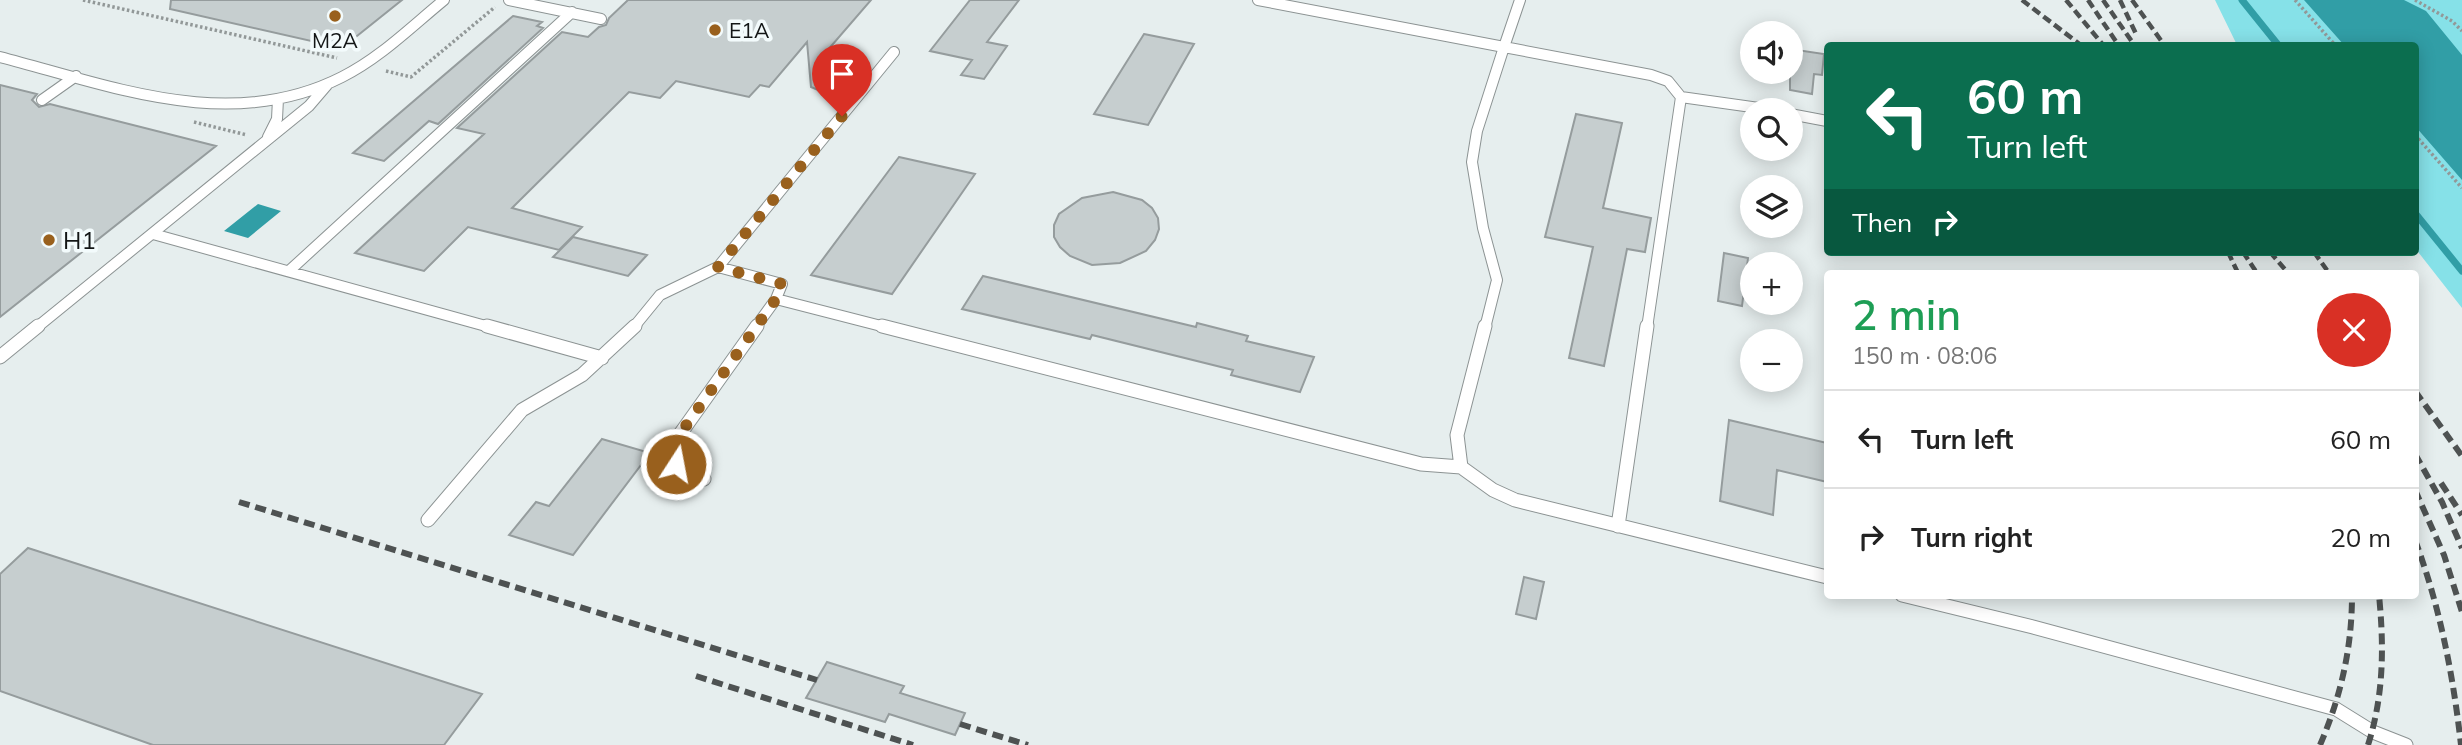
<!DOCTYPE html>
<meta charset="utf-8">
<style>
body{margin:0;font-family:Mulish,sans-serif;background:#f6f6f6;color:#222;height:100vh;display:flex;flex-direction:column;font-size:26px;white-space:nowrap}
*{box-sizing:border-box;margin:0}
p{font-size:23px;color:#767676}
.icon{flex:none;width:38px;height:38px;fill:none;stroke:currentColor;stroke-width:2;stroke-linecap:round;stroke-linejoin:round}
.map{position:relative;flex:1;overflow:hidden}
.sheet{position:absolute;left:1824px;top:270px;width:595px;height:329px;display:flex;flex-direction:column;background:#fff;border-radius:7px;box-shadow:0 4px 18px #0003}
.sheet>*{flex:none}
.top-card{position:absolute;left:1824px;top:42px;width:595px;height:214px;border-radius:7px;box-shadow:0 4px 18px #0003;background:#0b6e4f;color:#fff;overflow:hidden}
.controls{position:absolute;left:1740px;top:21px;display:grid;gap:14px}
.controls a{display:grid;place-items:center;width:63px;height:63px;border-radius:50%;background:#fff;box-shadow:0 4px 18px #0003;font-size:35px}
.pin{position:absolute;display:grid;place-items:center;width:60px;height:60px;color:#fff;margin:-72px -30px;border-radius:50% 50% 50% 0;rotate:-45deg;box-shadow:0 0 7px #0007}
.pin .icon{rotate:45deg}
.me{position:absolute;width:77px;margin:-38px;rotate:11deg;stroke-linejoin:round;filter:drop-shadow(0 0 5px #0008)}
.turn{display:flex;align-items:center;gap:24px;height:147px;padding:0 28px;font-size:32px}
.turn .icon{width:91px;height:91px;stroke-width:2.5}
.turn b{display:block;font-size:49px;line-height:60px}
.then{display:flex;align-items:center;height:66px;padding:0 28px;background:#0003;gap:14px;font-size:26px}
.round{display:grid;place-items:center;flex:none;width:74px;height:74px;border-radius:37px;background:#f6f6f6}
.head{display:flex;align-items:center;justify-content:space-between;height:119px;padding:0 28px}
h1{font-size:42px;font-weight:600;line-height:52px;color:#1e9e55}
ul{padding:0;list-style:none}
li{display:flex;align-items:center;gap:21px;height:98px;padding:0 28px;border-top:2px solid #e0e0e0}
li div{flex:1}
li b{display:block;font-size:26px}
li em{font-style:normal}
.map>svg:first-child{display:block}
</style>
<div class="map">
<svg width="2462" height="745" viewBox="0 0 2462 745">
<rect width="100%" height="100%" fill="#e6eeee"/>
<!-- green -->
<path fill="#86e1e8" d="M2215,0H2462V308L2415,248V46L2237,45Z"/>
<!-- water -->
<path fill="#319ea6" d="M2304,0H2404L2426,11L2462,55V180L2415,126V46L2344,45Z
M258,204L281,211L248,238L224,231Z"/>
<g fill="none" stroke-linecap="round" stroke-linejoin="round">
<!-- stream -->
<path stroke="#319ea6" stroke-width="7" d="M2242,0L2279,46
M2415,213L2462,271"/>
</g>
<!-- building -->
<path fill="#c6cecf" stroke="#959c9d" stroke-width="2" d="M171,0H402L342,48L170,9Z
M628,0H871L820,59L850,66L860,71L857,81L847,89L825,93L811,87L807,42L769,87L760,85L749,97L676,81L660,98L629,92L512,208L582,227L559,250L468,227L424,271L355,253L484,134L457,128L562,32L588,37L599,27L606,25L609,18Z
M970,0H1019L987,42L1007,46L984,79L961,75L972,60L930,51Z
M513,16L542,22L537,26L543,28L438,124L429,121L384,161L353,153Z
M1144,34L1194,44L1148,125L1094,114Z
M1790,49L1824,54L1822,75L1814,74L1812,94L1790,90Z
M0,85L37,94L32,100L39,107L50,104L216,146L0,317Z
M1576,114L1622,123L1603,208L1651,218L1645,252L1627,249L1604,366L1569,358L1593,247L1545,237Z
M899,157L975,174L892,294L811,275Z
M1113,192L1142,200L1152,208L1158,218L1159,229L1155,240L1146,251L1120,263L1092,265L1070,256L1060,247L1054,237V225L1059,214L1082,198Z
M573,237L647,255L628,276L553,257Z
M1724,253L1748,258L1742,306L1718,301Z
M983,276L1196,327L1197,323L1248,336L1246,341L1314,357L1300,392L1231,375L1233,370L1092,335L1090,339L962,309Z
M1729,420L1827,443V482L1777,470L1773,515L1720,501Z
M602,439L650,453L573,555L509,535L536,502L549,506Z
M28,548L482,694L444,745H153L0,691V574Z
M1524,577L1544,582L1536,619L1516,614Z
M827,662L904,686L900,693L965,713L955,735L889,714L885,722L806,698Z"/>
<g fill="none" stroke-linecap="round" stroke-linejoin="round">
<defs>
<path id="lane-far1" d="M509,0L601,19
M1258,0L1504,47L1477,131L1472,162L1483,228L1497,280L1485,328
M1520,0L1504,47L1651,75L1668,81L1681,97L1647,328
M0,57C112,86 230,134 342,77C380,58 411,27 444,0
M1681,97L1773,110
M42,100L76,76
M1790,114L1827,121
M268,137L277,119L278,99
M153,234L493,328
M718,267L894,52
M289,271L572,12
M776,299L889,328
M36,328L309,106L327,85
M633,328L660,295L718,267L782,284L776,299L755,328"/>
<path id="lane" d="M487,326L602,358
M882,326L1421,464L1461,467L1493,490L1515,500L1827,577
M0,357L38,326
M1461,467L1457,435L1485,326
M704,479L676,464L673,444L757,326
M428,520L522,410L582,375L635,326
M1618,526L1647,326
M1902,595L2033,627L2336,709L2373,732L2406,745"/>
</defs>
<!-- lane-far1 casing -->
<use href="#lane-far1" stroke="#8c9393" stroke-width="12"/>
<!-- lane casing -->
<use href="#lane" stroke="#8c9393" stroke-width="15"/>
<!-- path -->
<path stroke="#929898" stroke-width="3.5" stroke-dasharray="2.5 2.5" stroke-linecap="butt" d="M83,0L337,58
M2295,0L2336,46
M2415,0L2452,21L2462,31
M386,71L411,77L495,7
M194,122L247,135
M2415,135L2462,188"/>
<!-- lane-far1 -->
<use href="#lane-far1" stroke="#fff" stroke-width="10"/>
<!-- lane -->
<use href="#lane" stroke="#fff" stroke-width="13"/>
<!-- rail-far1 -->
<path stroke="#4e5252" stroke-width="4.5" stroke-dasharray="9 4.5" stroke-linecap="butt" d="M2022,0L2082,46
M2066,0L2104,46
M2088,0L2119,46
M2103,0L2135,46
M2120,0L2137,36
M2132,0L2165,46
M2228,252L2238,273
M2243,252L2257,273
M2270,252L2288,273
M2314,252L2329,273"/>
<!-- rail -->
<path stroke="#4e5252" stroke-width="6" stroke-dasharray="11 6" stroke-linecap="butt" d="M2415,391L2462,456
M2415,454L2442,502L2462,548
M2441,483L2462,515
M2415,490L2444,555L2462,612
M239,502L817,680
M2415,540C2440,607 2453,674 2461,745
M696,676L913,745
M960,724L1028,745
M2320,745C2341,696 2352,648 2352,595
M2368,745C2384,695 2384,646 2379,595"/>
</g>
<g fill="none" stroke-linecap="round" stroke-linejoin="round">
<!-- route -->
<path stroke="#99601d" stroke-width="12" stroke-dasharray="0 21.6" d="M676,464L673,444L776,299L782,284L718,267L842,116"/>
</g>
<!-- markers -->
<g fill="#99601d" stroke="#f3fbfc" stroke-width="2.5">
<circle cx="335" cy="16" r="7"/>
<circle cx="715" cy="30" r="7"/>
<circle cx="49" cy="240" r="7"/>
</g>
<g text-anchor="middle" dominant-baseline="central" stroke-width="7" stroke-linejoin="round" paint-order="stroke">
<!-- far-poi labels -->
<g font-size="21" fill="#131616" stroke="#f3fbfc" text-anchor="start">
<text x="729" y="30">E1A</text>
<text x="335" y="40" text-anchor="middle">M2A</text>
</g>
<!-- poi labels -->
<g font-size="24" fill="#131616" stroke="#f3fbfc" text-anchor="start">
<text x="63" y="240">H1</text>
</g>
</g>
</svg>
<div class="controls">
<a><svg class="icon" aria-label="sound" viewBox="0 0 24 24"><path d="M4 9h4l5-4v14l-5-4H4zM17 9q2 3 0 6"/></svg></a>
<a><svg class="icon" aria-label="search" viewBox="0 0 24 24"><circle cx="10" cy="10" r="6"/><path d="M15 15l6 6"/></svg></a>
<a><svg class="icon" aria-label="layers" viewBox="0 0 24 24"><path d="M12 4l9 5-9 5-9-5zM3 14l9 5 9-5"/></svg></a>
<a>+</a>
<a>−</a>
</div>
<div class="pin" style="left:842px;top:116px;background:#d93025"><svg class="icon" aria-label="arrive" viewBox="0 0 24 24"><path d="M6 21V4h12l-3 4 3 4H6"/></svg></div>
<svg class="me" style="left:676px;top:464px" viewBox="-20 -20 40 40"><circle r="17" fill="#99601d" stroke="#fff" stroke-width="3"/><path d="M0-11L8 9 0 5-8 9z" fill="#fff"/></svg>
<div class="top-card">
<div class="turn"><svg class="icon" aria-label="left" viewBox="0 0 24 24"><path d="M17 20v-9H6M10 6l-5 5 5 5"/></svg><div><b>60 m</b>Turn left</div></div>
<div class="then">Then<svg class="icon" aria-label="right" viewBox="0 0 24 24"><path d="M7 20v-9h11M14 6l5 5-5 5"/></svg></div>
</div>
<section class="sheet">
<div class="head"><div><h1>2 min</h1><p>150 m · 08:06</p></div><a class="round" style="background:#d93025;color:#fff"><svg class="icon" aria-label="close" viewBox="0 0 24 24"><path d="M6 6l12 12M18 6L6 18"/></svg></a></div>
<ul>
<li><svg class="icon" aria-label="left" viewBox="0 0 24 24"><path d="M17 20v-9H6M10 6l-5 5 5 5"/></svg><div><b>Turn left</b></div><em>60 m</em></li>
<li><svg class="icon" aria-label="right" viewBox="0 0 24 24"><path d="M7 20v-9h11M14 6l5 5-5 5"/></svg><div><b>Turn right</b></div><em>20 m</em></li>
</ul>
</section>
</div>
